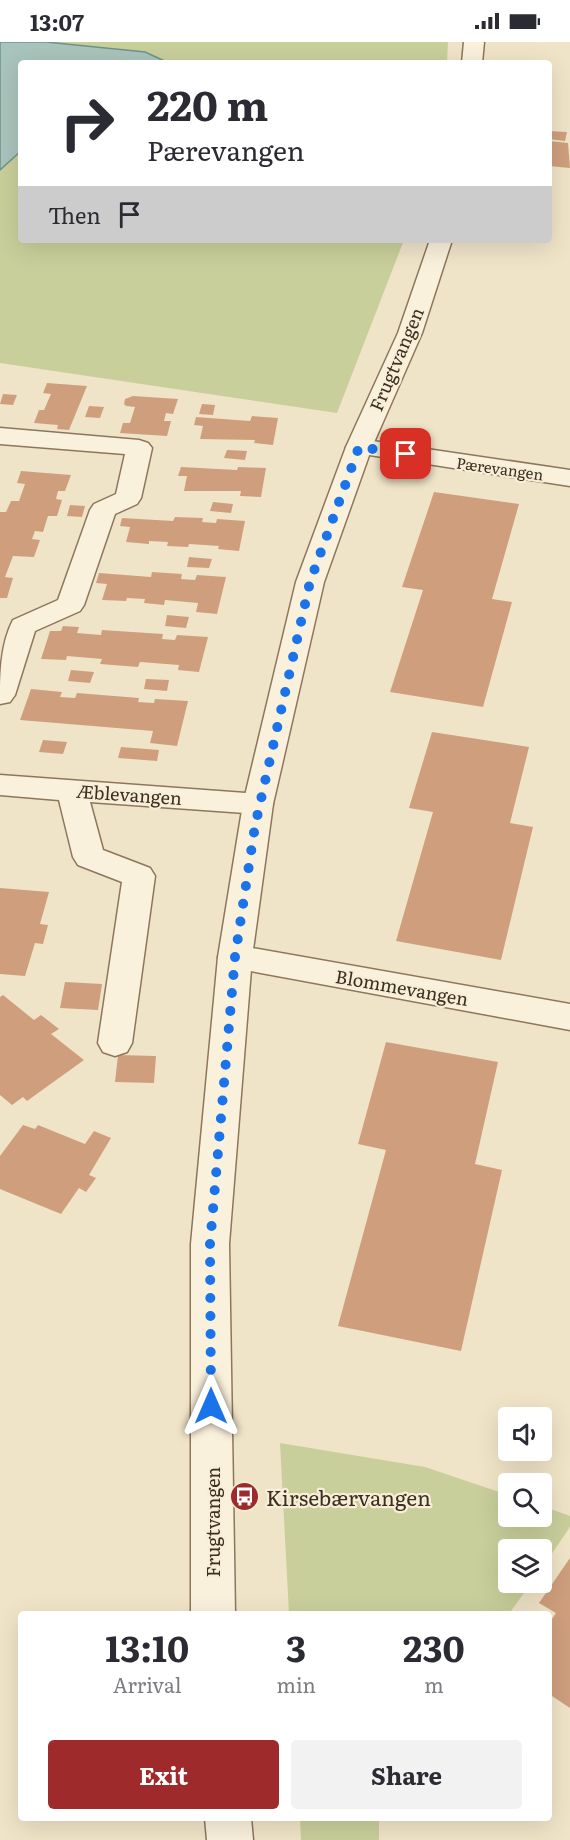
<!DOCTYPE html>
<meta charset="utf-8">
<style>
body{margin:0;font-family:Literata,serif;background:#f2f2f3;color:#2b2b33;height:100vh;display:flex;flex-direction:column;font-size:22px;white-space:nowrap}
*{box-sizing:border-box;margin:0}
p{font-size:20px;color:#7c7c81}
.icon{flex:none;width:33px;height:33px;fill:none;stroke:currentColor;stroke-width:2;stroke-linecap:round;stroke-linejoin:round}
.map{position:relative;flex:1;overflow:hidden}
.sheet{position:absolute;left:18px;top:1569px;width:534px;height:210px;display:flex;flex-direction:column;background:#fff;border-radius:6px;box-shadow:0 6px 24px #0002}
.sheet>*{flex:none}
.guide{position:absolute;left:18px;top:18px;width:534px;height:183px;border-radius:6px;box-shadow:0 6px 24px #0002;background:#fff;color:#2b2b33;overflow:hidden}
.controls{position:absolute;left:498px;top:1365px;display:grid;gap:12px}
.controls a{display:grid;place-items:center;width:54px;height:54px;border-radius:6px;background:#fff;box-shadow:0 6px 24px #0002;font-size:30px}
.pin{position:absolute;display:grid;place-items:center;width:51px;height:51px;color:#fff;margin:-26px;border-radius:12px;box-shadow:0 3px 9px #0006}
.me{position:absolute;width:66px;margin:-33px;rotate:0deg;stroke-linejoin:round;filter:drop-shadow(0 0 4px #0008)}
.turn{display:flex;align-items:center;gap:21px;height:126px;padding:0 30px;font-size:27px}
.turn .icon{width:78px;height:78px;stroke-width:2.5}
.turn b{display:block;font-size:42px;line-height:51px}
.then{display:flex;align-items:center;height:57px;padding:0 30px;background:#0003;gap:12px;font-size:22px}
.eta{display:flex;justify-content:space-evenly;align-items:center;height:102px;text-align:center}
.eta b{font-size:36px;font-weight:700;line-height:42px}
.action{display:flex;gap:12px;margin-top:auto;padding:12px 30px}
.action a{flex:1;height:69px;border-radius:6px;background:#9e2a2b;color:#fff;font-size:24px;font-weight:700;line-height:69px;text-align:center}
.action a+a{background:#f2f2f3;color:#2b2b33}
.status{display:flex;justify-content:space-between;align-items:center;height:42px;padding:0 30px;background:#fff;direction:ltr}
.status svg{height:16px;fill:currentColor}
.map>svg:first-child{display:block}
</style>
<div class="status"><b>13:07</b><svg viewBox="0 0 49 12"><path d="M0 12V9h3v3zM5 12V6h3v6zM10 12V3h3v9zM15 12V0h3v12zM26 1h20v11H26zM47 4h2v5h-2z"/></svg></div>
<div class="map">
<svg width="570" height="1798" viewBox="0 0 570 1798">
<rect width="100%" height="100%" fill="#f0e4c8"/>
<!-- green -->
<path fill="#c9cf9b" d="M0,0H448L447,21H21V198H404L337,371L0,321Z
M280,1401L425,1425L508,1453V1474H542V1464L570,1474V1485L542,1526V1508H508V1540L531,1541L509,1572H289Z
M300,1776H379V1798H301Z"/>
<!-- water -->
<path fill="#a9c4bc" stroke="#6f938a" stroke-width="1.5" d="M0,0H46L145,10L169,21H21V109L0,128Z"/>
<!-- building -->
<path fill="#cf9f7d" d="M549,89L567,90L565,99L549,97Z
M549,99L568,101L570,126L549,124Z
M47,341L87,344L69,388L57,387L58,383L34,381L39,368H44L51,352L43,351Z
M3,352L17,353L13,363L0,362Z
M133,354L178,357L173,372L166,371L164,379H171L167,394L120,391L123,381H130L135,365L126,364L124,362L125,357Z
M202,362L215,363L213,373L199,372Z
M89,364L104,365L100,376L85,375Z
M252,374L278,376L273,403L254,401L255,398L200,397L203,384L194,383L196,375L250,379Z
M227,408L247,409L245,418L224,416Z
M181,425L237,428L238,425L266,426L261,455L240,454L241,449H184L187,434H178Z
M21,429L71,433L65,449H58L56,457L62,458L57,474H48L43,490L35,489L32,497L40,498L34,515L13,514L5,535L13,536L7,556H0V470H6L11,459H19L25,442L17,441Z
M434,450L519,462L492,557L512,560L483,665L390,650L423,548L402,545Z
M213,460L233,462L231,471L210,469Z
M70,463L85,464L82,475L67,474Z
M175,475L203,476L202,480L216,481L217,477L245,479L239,509L218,507L219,504L189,502L188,505L167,504L168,500L149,499V502L126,500L130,485L120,484L122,476L173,479Z
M189,515L212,517L209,526L187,525Z
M152,530L182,532L181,537L195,538L197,533L226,535L217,572L196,570L198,561L165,558L164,563L144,561L145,557L127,556L126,559L102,558L107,542L96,541L99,531L151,535Z
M167,573L189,575L186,586L165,584Z
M63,584L79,585L77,591L101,593L102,588L163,592L162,597L175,598L177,593L208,595L199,630L178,628L179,623L140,620L138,625L100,622L102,617L67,614L66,618L41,617L50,589H61Z
M71,628L94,630L90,641L68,639Z
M146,637L169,638L167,649L144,647Z
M31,647L62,650L60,655L75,656L77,651L139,656L138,660L154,661L155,657L188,659L177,704L150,701L153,689L20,678Z
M432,690L529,705L510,781L533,785L501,918L396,899L433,770L409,766Z
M43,698L67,700L63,712L39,710Z
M121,705L159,708L157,719L118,716Z
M0,846L49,850L40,882L48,883L43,902L35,901L25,934L0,932Z
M65,940L102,942L98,968L60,966Z
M3,953L34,978L41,973L59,987L51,992L84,1018L27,1059L23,1055L12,1063L0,1053V955Z
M386,1000L498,1020L475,1122L502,1128L461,1309L338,1284L386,1108L358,1102Z
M118,1013L156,1014L154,1041L115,1040Z
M23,1083L35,1087L38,1083L85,1102L94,1089L111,1096L89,1133L96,1136L86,1150L79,1146L61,1172L0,1147V1114Z
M570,1516V1666L549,1652V1581L556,1571L539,1561Z"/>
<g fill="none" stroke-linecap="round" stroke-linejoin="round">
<defs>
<path id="minor" d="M0,386L139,398L148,401L152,406L141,456L137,462L115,472L84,563L80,569L35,589L15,653L10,660L0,662C0,634 0,603 13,578L58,558L90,468L94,462L116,452L125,412L0,402Z
M359,397L570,428V444L350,410L346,405L350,400Z
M0,733L258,752L269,755L273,762L269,769L258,772L90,760L103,808L150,826L155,834L132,1001L127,1010L115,1014L103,1010L98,1001L122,840L78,823L73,815L59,758L0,753Z
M235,903L570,962V988L223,924L218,915L223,906Z"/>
<path id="tertiary" d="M464,0H484L482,21H462Z
M430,198H452L422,291L372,405L324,540L273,762L252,915L229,1202L235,1572H191V1202L218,915L243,762L296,540L346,405L398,291Z
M205,1776H251L253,1798H207Z"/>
</defs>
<!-- minor casing -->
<use href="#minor" stroke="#8d765c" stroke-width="3"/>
<!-- tertiary casing -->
<use href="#tertiary" stroke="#8d765c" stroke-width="3"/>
<!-- minor -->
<use href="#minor" fill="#faf1dc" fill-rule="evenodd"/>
<!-- tertiary -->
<use href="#tertiary" fill="#faf1dc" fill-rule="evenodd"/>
</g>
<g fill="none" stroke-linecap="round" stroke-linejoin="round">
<!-- route -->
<path stroke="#1a73e8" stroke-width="10" stroke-dasharray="0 18" d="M211,1364L210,1202L235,915L255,784L310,540L359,405L406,412"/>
</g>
<!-- icons -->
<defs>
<symbol id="bus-disc" viewBox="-11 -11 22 22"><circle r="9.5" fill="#9e2a2b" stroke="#f7eed8"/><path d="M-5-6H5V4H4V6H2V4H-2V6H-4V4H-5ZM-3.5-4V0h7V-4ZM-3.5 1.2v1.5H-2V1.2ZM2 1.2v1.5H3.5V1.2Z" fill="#fff"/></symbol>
</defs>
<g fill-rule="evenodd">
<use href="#bus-disc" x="228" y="1438" width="33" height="33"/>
</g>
<g text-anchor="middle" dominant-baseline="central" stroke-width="4.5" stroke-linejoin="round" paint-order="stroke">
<!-- far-street labels -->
<g font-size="15" fill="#3d2e20" stroke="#f7eed8">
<text transform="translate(500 426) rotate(8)">Pærevangen</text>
</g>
<!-- street labels -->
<g font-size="18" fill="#3d2e20" stroke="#f7eed8">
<text transform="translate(396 317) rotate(-67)">Frugtvangen</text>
<text transform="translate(129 752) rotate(4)">Æblevangen</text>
<text transform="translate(402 945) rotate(10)">Blommevangen</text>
<text transform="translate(212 1480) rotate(-90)">Frugtvangen</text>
</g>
<!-- near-poi labels -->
<g font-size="21" fill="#3d2e20" stroke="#f7eed8" text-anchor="start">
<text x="266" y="1454">Kirsebærvangen</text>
</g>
</g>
</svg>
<div class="controls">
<a><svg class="icon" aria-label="sound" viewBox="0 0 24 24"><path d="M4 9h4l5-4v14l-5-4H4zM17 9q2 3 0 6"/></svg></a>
<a><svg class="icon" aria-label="search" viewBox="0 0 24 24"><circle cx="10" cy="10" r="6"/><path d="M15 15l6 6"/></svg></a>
<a><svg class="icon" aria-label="layers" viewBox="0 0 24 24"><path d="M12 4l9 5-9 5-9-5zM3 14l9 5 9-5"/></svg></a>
</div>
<div class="pin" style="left:406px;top:412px;background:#d93025"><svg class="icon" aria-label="arrive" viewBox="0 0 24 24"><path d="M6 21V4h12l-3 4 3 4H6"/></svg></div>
<svg class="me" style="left:211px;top:1364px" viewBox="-20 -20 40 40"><path d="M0-17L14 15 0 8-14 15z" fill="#1a73e8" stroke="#fff" stroke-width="4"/></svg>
<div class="guide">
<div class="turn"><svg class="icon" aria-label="right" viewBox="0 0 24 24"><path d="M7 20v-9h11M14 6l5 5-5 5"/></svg><div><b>220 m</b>Pærevangen</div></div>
<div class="then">Then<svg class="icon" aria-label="arrive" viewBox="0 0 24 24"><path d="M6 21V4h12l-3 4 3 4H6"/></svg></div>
</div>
<section class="sheet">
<div class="eta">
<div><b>13:10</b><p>Arrival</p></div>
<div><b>3</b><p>min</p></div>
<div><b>230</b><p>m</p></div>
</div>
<div class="action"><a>Exit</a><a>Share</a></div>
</section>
</div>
